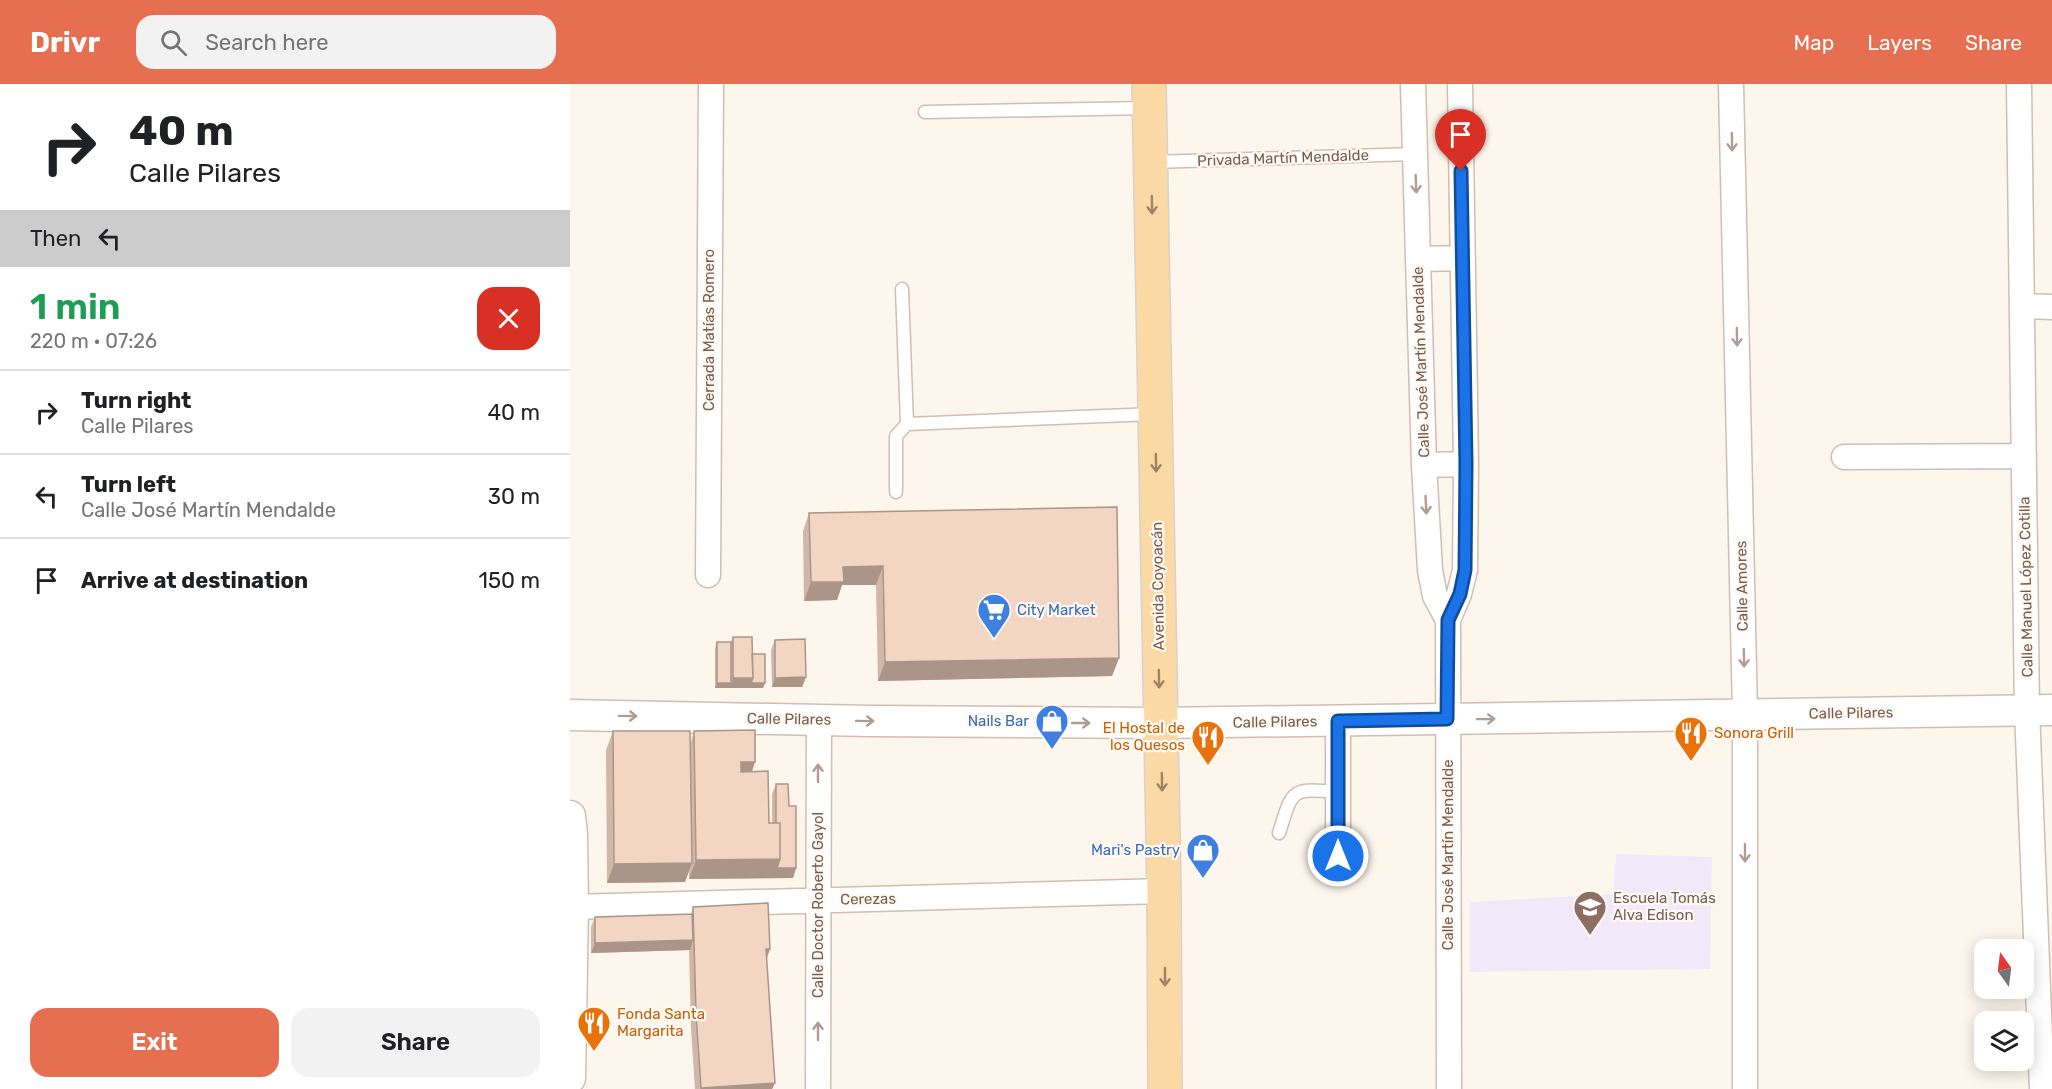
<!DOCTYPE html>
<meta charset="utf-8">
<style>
body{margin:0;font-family:Rubik,sans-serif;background:#f2f2f2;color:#202124;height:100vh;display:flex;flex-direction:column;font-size:22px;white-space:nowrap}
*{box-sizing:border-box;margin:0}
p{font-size:20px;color:#757577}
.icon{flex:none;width:33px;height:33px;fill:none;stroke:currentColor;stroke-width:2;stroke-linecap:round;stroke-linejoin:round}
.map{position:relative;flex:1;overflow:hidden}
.panel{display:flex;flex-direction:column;background:#fff;width:570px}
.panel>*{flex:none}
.guide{background:#fff;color:#202124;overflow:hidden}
.needle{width:39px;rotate:346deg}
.buttons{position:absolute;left:1404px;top:855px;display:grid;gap:12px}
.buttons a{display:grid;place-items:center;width:60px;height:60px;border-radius:12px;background:#fff;box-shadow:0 3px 15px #0003;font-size:30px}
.pin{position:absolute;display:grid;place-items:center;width:51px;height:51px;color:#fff;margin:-62px -26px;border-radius:50% 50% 50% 0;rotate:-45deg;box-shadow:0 0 6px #0007}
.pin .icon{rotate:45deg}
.me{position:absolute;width:66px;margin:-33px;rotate:0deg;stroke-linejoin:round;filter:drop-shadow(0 0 4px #0008)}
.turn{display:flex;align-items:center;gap:21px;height:126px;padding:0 30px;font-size:27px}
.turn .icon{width:78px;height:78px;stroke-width:2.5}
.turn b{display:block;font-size:42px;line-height:51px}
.then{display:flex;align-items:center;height:57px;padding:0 30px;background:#0003;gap:12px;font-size:22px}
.round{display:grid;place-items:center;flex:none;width:63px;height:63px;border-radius:18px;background:#f2f2f2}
.overview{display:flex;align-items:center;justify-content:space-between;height:102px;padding:0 30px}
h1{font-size:36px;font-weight:600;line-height:45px;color:#1e9e55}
.action{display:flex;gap:12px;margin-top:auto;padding:12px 30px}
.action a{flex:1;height:69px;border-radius:18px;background:#e76f51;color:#fff;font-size:24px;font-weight:600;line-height:69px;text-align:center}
.action a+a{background:#f2f2f2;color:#202124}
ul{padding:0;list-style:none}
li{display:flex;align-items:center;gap:18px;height:84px;padding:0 30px;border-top:2px solid #e0e0e0}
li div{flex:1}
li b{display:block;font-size:22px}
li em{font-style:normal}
header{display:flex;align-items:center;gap:36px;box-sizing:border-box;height:84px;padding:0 30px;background:#e76f51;color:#fff}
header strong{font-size:28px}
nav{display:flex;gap:33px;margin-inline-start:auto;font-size:21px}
.search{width:420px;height:54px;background:#f2f2f2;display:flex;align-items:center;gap:15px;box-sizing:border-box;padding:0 21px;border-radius:18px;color:#757577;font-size:22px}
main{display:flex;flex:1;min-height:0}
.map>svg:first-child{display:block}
</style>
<header>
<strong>Drivr</strong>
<div class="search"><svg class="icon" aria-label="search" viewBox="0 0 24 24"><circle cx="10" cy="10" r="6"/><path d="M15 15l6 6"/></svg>Search here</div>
<nav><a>Map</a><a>Layers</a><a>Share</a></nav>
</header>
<main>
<section class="panel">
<div class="guide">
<div class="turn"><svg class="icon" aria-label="right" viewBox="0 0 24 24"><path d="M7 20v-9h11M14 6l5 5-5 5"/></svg><div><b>40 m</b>Calle Pilares</div></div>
<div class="then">Then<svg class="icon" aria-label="left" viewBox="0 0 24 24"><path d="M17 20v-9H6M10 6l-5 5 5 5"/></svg></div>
</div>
<div class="overview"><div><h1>1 min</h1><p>220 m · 07:26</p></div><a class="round" style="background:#d93025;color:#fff"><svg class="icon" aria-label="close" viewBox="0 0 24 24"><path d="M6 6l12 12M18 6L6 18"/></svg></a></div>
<ul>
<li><svg class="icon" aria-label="right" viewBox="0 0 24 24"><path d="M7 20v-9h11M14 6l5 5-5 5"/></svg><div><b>Turn right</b><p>Calle Pilares</p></div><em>40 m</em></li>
<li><svg class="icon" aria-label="left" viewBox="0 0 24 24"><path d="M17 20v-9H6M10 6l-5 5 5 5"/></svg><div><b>Turn left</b><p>Calle José Martín Mendalde</p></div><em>30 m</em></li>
<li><svg class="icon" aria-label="arrive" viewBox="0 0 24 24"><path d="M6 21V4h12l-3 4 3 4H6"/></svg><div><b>Arrive at destination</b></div><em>150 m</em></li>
</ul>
<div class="action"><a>Exit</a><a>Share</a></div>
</section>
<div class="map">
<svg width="1482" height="1005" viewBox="0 0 1482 1005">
<rect width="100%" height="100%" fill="#fdf6ec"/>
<!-- education -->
<path fill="#f3e8fa" d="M1046,770L1142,773L1140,885L900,888V818L1043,810Z"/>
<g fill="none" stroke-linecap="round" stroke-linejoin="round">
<defs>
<path id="service" d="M355,28L579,24
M583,78L845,70
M332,205L337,340
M326,408V352L337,340L584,330
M709,749C723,705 720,704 768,708"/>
<path id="minor" d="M843,0L854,381L860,486L865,512L878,536
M1161,0L1175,631V1005
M1449,0L1457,626L1472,1005
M848,175L893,174
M1452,222L1482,223
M1274,373L1454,372
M854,381L896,380
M138,491L141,0
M768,637V772
M3,823L594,807
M248,1005L249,636
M879,1005L878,536L889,510L895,486L896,380L890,0"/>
<path id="tertiary" d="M0,631L300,637L590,639L1482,626
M0,732L2,751L3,823L0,994"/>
<path id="primary" d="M579,0L594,807L595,1005"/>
</defs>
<!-- service casing -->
<use href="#service" stroke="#d1beb0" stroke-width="15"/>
<!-- minor casing -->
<use href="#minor" stroke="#d1beb0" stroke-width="27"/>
<!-- tertiary casing -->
<use href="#tertiary" stroke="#d1beb0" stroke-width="33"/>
<!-- primary casing -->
<use href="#primary" stroke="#dad1cd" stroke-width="36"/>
<!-- service -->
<use href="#service" stroke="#fff" stroke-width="12"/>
<!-- minor -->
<use href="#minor" stroke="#fff" stroke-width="24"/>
<!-- tertiary -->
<use href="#tertiary" stroke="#fff" stroke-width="30"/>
<!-- primary -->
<use href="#primary" stroke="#fbd9a5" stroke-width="33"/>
</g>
<!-- wall -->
<path fill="#d1b7a8" d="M239,429L549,574L542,592L308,597L306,501H272L267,516L234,517L233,447Z
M163,553L182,570L195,599L193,604H145V564L147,558H161Z
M205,556L236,593L232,603H202L201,566Z
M43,647L121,658L124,647L185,678L182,688L199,739H202V710L206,700L219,722L226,784L223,794L119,795V787L115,798L37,799L36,666Z
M123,823L200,865L196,875L205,999L202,1005H125L121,945L119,866L21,869V843L25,833L121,830Z"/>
<!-- shaded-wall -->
<path fill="#aa9588" d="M313,482L306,501H272L267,516L234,517L241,498L273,483Z
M549,574L542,592L308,597L315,578Z
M236,593L232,603H202L205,594Z
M163,594H183L195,599L193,604H145L147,599H161Z
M171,678H185L178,697H164Z
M210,775L226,784L223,794L119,795L126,776Z
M122,779L115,798L37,799L44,780Z
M123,856L120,866L21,869L25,859Z
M196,865H200L195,879Z
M205,999L202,1005H131V1004Z"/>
<!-- building -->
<path fill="#f3d5c3" stroke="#aa9588" stroke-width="1.5" d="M547,423L549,574L315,578L313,482L273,483L274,498H241L239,429Z
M163,553H182L183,594H163Z
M235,555L236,593L205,594V556Z
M147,558H161V599H147Z
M182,570H195V599H181L183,594Z
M185,646V678H171V688L198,687L199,739H210V775L126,776L124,647Z
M43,647H120L122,779L44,780Z
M206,700H218L219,722H226V784H207L210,775V739H206Z
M198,819L200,865H196L205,999L131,1004L126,930L123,823Z
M122,830L123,856L25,859V833Z"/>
<!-- one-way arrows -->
<defs><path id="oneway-shaft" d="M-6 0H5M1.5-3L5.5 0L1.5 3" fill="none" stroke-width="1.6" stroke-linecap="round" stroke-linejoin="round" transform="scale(1.5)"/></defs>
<g stroke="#af9d94">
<use href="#oneway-shaft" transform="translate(1162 58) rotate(89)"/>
<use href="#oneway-shaft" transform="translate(846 100) rotate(88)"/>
<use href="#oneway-shaft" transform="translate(1167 253) rotate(89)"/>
<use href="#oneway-shaft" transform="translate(856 421) rotate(87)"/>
<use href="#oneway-shaft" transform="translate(1174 574) rotate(89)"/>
<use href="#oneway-shaft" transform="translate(58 632) rotate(1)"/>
<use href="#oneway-shaft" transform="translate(916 635) rotate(-1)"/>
<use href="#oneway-shaft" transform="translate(295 637) rotate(1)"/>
<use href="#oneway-shaft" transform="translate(511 639)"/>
<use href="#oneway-shaft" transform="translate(248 689) rotate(-90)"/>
<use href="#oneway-shaft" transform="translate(1175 769) rotate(90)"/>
<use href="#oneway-shaft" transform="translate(248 947) rotate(-90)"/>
</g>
<g stroke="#a18267">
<use href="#oneway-shaft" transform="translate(582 121) rotate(89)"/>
<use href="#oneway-shaft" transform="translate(586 379) rotate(89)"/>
<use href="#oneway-shaft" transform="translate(589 595) rotate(89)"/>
<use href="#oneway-shaft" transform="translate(592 698) rotate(89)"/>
<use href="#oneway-shaft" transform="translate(595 893) rotate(90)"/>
</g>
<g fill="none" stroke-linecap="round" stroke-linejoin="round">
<defs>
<path id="route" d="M768,772V637L877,635L878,536L890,510L895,486L896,380L891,87"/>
</defs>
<!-- route casing -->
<use href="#route" stroke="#114b97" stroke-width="15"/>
<!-- route -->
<use href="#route" stroke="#1a73e8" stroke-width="10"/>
</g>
<!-- icons -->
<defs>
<symbol id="supermarket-pin" viewBox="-11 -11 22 30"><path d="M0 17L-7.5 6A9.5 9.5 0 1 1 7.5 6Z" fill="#3f7fe0" stroke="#fffaf3"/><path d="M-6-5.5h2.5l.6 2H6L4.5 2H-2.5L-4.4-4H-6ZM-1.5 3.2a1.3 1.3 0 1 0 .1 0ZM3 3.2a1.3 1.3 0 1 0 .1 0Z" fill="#fff"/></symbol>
<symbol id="shop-pin" viewBox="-11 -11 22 30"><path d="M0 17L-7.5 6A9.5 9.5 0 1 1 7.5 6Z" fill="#3f7fe0" stroke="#fffaf3"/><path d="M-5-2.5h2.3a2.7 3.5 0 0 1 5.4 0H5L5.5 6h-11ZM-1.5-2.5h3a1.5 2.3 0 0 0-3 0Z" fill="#fff"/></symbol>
<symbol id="restaurant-pin" viewBox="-11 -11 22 30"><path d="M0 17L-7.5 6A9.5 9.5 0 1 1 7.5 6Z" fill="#e8710a" stroke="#fffaf3"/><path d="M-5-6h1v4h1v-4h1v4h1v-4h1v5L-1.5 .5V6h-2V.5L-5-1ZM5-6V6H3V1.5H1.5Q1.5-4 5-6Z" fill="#fff"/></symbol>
<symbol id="school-pin" viewBox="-11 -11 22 30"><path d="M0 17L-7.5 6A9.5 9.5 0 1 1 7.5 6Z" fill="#8d6e63" stroke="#fffaf3"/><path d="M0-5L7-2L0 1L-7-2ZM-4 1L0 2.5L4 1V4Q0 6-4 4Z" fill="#fff"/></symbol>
</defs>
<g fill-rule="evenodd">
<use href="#supermarket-pin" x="405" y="507" width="38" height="52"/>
<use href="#shop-pin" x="463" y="618" width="38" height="52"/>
<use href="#restaurant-pin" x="1102" y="630" width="38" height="52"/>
<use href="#restaurant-pin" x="619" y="634" width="38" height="52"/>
<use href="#shop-pin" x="614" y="747" width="38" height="52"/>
<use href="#school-pin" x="1001" y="804" width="38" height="52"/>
<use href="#restaurant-pin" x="5" y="920" width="38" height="52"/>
</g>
<g text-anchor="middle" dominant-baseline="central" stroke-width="4.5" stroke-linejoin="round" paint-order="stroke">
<!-- street labels -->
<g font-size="15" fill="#7a5c4d" stroke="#fffaf3">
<text transform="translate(713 74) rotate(-2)">Privada Martín Mendalde</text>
<text transform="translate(139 246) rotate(-90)">Cerrada Matías Romero</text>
<text transform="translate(851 278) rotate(-92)">Calle José Martín Mendalde</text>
<text transform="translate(588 502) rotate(-91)">Avenida Coyoacán</text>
<text transform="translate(1172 502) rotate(-91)">Calle Amores</text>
<text transform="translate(1456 503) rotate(-91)">Calle Manuel López Cotilla</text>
<text transform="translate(1281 629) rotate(-1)">Calle Pilares</text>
<text transform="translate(219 635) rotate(1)">Calle Pilares</text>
<text transform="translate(705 638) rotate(-1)">Calle Pilares</text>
<text transform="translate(878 771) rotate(-90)">Calle José Martín Mendalde</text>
<text transform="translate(298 815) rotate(-1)">Cerezas</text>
<text transform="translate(248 821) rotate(-90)">Calle Doctor Roberto Gayol</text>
</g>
<!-- shop labels -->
<g font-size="15" fill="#366cbe" stroke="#fffaf3" text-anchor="end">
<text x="447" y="526" text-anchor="start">City Market</text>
<text x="459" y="637">Nails Bar</text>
<text x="610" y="766">Mari's Pastry</text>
</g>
<!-- food labels -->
<g font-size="15" fill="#c56008" stroke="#fffaf3" text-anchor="start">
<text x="615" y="644" text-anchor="end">El Hostal de<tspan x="615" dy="17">los Quesos</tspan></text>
<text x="1144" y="649">Sonora Grill</text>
<text x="47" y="930">Fonda Santa<tspan x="47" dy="17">Margarita</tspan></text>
</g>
<!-- education labels -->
<g font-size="15" fill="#785e54" stroke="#fffaf3" text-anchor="start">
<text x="1043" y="814">Escuela Tomás<tspan x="1043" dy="17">Alva Edison</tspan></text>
</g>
</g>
</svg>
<div class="buttons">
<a><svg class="needle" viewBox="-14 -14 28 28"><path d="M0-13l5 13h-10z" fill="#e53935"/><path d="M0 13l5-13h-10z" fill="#757577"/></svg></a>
<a><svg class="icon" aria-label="layers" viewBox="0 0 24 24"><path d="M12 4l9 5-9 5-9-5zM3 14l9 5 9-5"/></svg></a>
</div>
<div class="pin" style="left:891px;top:87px;background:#d93025"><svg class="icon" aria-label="arrive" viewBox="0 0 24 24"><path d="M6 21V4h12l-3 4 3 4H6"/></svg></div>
<svg class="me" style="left:768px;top:772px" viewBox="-20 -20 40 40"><circle r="17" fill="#1a73e8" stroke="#fff" stroke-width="3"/><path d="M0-11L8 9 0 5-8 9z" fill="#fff"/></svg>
</div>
</main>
